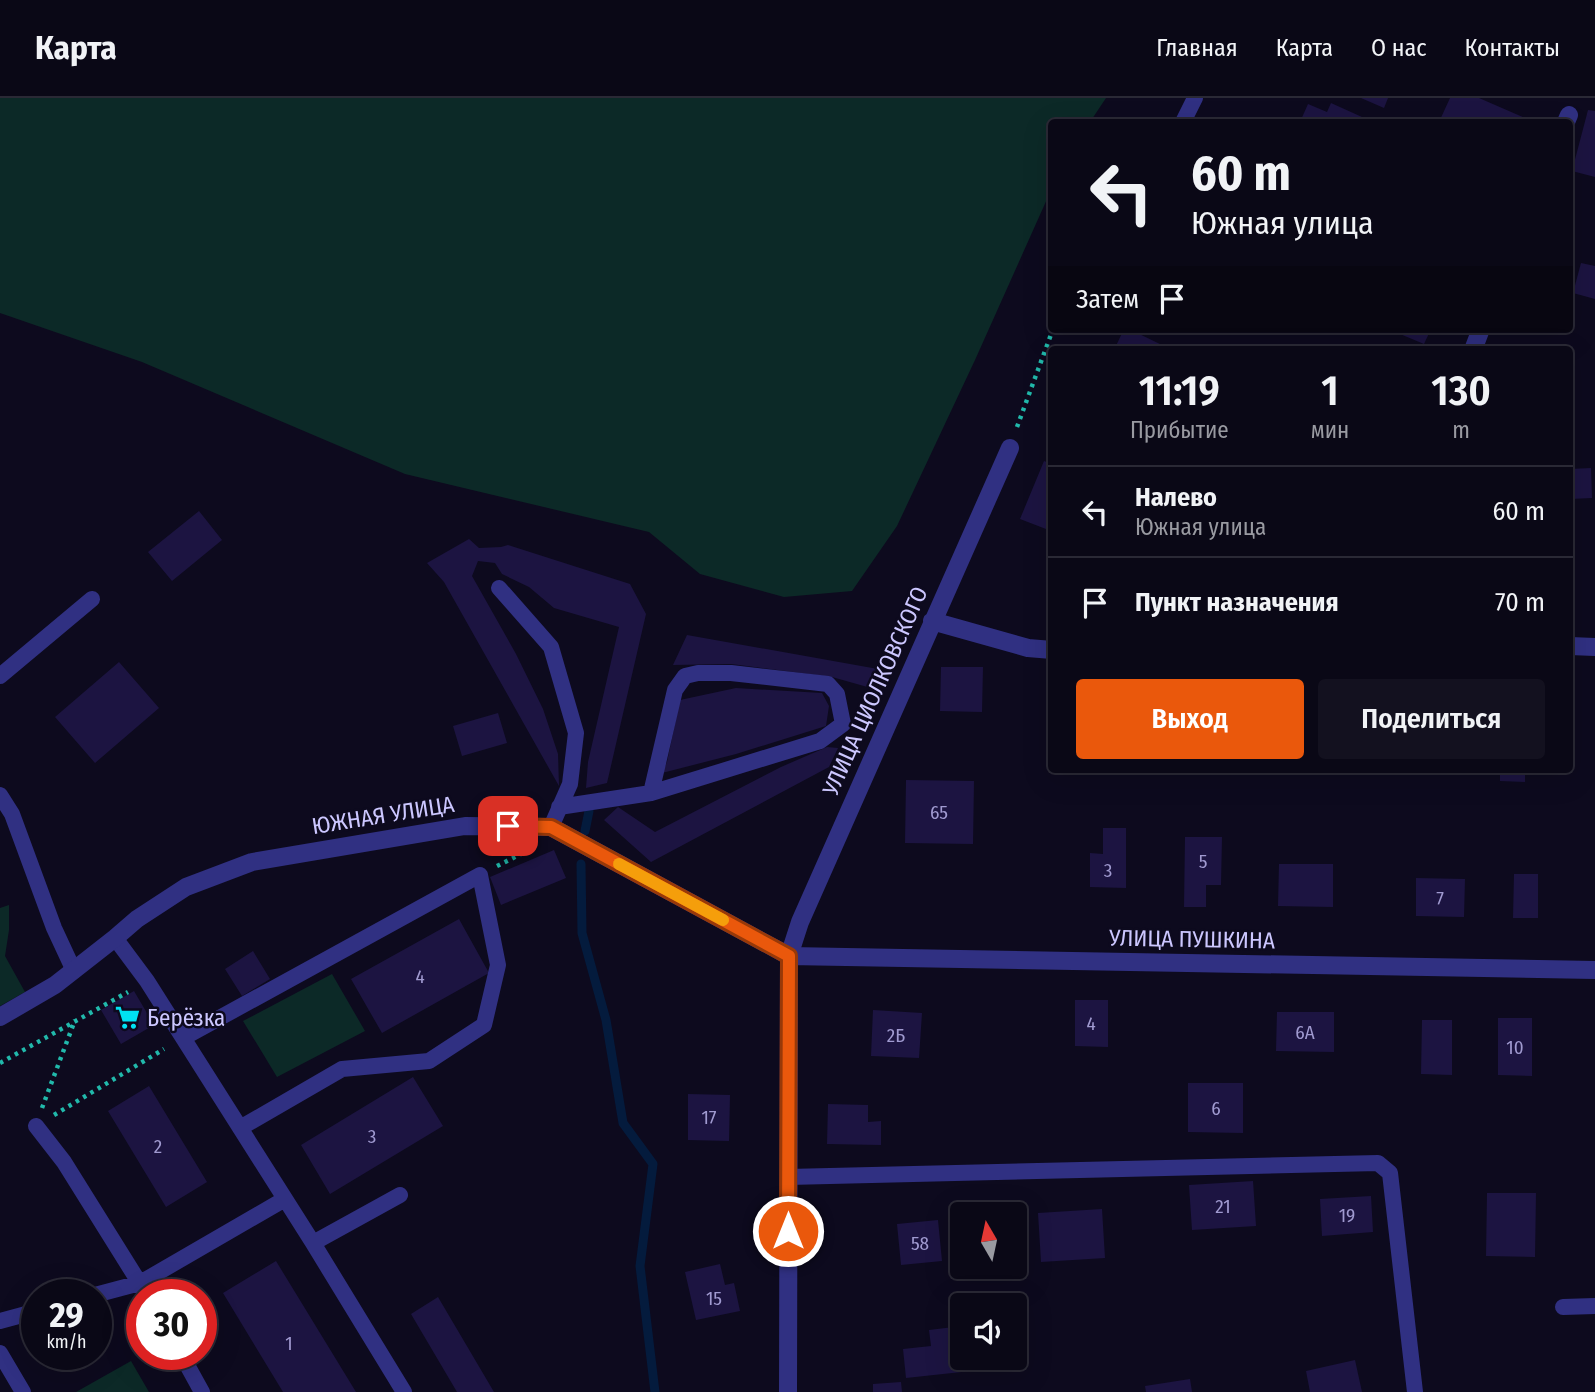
<!DOCTYPE html>
<html lang="ru">
<meta charset="utf-8">
<style>
body{margin:0;font-family:"Fira Sans Condensed",sans-serif;background:#13111f;color:#f1f3f6;height:100vh;display:flex;flex-direction:column;font-size:26px;white-space:nowrap}
*{box-sizing:border-box;margin:0}
p{font-size:23px;color:#999aa1}
.icon{flex:none;width:38px;height:38px;fill:none;stroke:currentColor;stroke-width:2;stroke-linecap:round;stroke-linejoin:round}
.map{position:relative;flex:1;overflow:hidden}
.drawer{position:absolute;left:1048px;top:248px;width:525px;height:427px;display:flex;flex-direction:column;background:#0a0816;border-radius:7px;box-shadow:0 7px 28px #0002,0 0 0 2px #2a2935}
.drawer>*{flex:none}
.banner{position:absolute;left:1048px;top:21px;width:525px;height:214px;border-radius:7px;box-shadow:0 7px 28px #0002,0 0 0 2px #2a2935;background:#0a0816;color:#f1f3f6;overflow:hidden}
.needle{width:46px;rotate:351deg}
.controls{position:absolute;left:950px;top:1104px;display:grid;gap:14px}
.controls a{display:grid;place-items:center;width:77px;height:77px;border-radius:7px;background:#0a0816;box-shadow:0 7px 28px #0002,0 0 0 2px #2a2935;font-size:35px}
.speed{position:absolute;left:21px;top:1181px;display:flex;gap:14px;font-size:35px;font-weight:700;text-align:center}
.speed>*{display:grid;place-content:center;width:91px;height:91px;border-radius:50%;background:#0a0816;box-shadow:0 7px 28px #0002,0 0 0 2px #2a2935;line-height:1}
.speed small{font-size:18px;font-weight:400}
.speed .limit{border:10px solid #d22;background:#fff;color:#111}
.pin{position:absolute;display:grid;place-items:center;width:60px;height:60px;color:#fff;margin:-30px;border-radius:14px;box-shadow:0 4px 10px #0006}
.me{position:absolute;width:77px;margin:-38px;rotate:0deg;stroke-linejoin:round;filter:drop-shadow(0 0 5px #0008)}
.turn{display:flex;align-items:center;gap:24px;height:147px;padding:0 28px;font-size:32px}
.turn .icon{width:91px;height:91px;stroke-width:2.5}
.turn b{display:block;font-size:49px;line-height:60px}
.then{display:flex;align-items:center;height:66px;padding:0 28px;background:#0003;gap:14px;font-size:26px}
.eta{display:flex;justify-content:space-evenly;align-items:center;height:119px;text-align:center}
.eta b{font-size:42px;font-weight:600;line-height:49px}
.cta{display:flex;gap:14px;margin-top:auto;padding:14px 28px}
.cta a{flex:1;height:80px;border-radius:7px;background:#ea580c;color:#fff;font-size:28px;font-weight:600;line-height:80px;text-align:center}
.cta a+a{background:#13111f;color:#f1f3f6}
ul{padding:0;list-style:none}
li{display:flex;align-items:center;gap:21px;height:91px;padding:0 28px;border-top:2px solid #2a2935}
li div{flex:1}
li b{display:block;font-size:26px}
li em{font-style:normal}
header{display:flex;align-items:center;gap:42px;box-sizing:border-box;height:98px;padding:0 35px;background:#0a0816;border-bottom:2px solid #2a2935}
header strong{font-size:33px}
nav{display:flex;gap:38px;margin-inline-start:auto;font-size:24px}
.map>svg:first-child{display:block}
</style>
<header>
<strong>Карта</strong>
<nav><a>Главная</a><a>Карта</a><a>О нас</a><a>Контакты</a></nav>
</header>
<div class="map">
<svg width="1595" height="1294" viewBox="0 0 1595 1294">
<rect width="100%" height="100%" fill="#0d0a1e"/>
<!-- green -->
<path fill="#0c2927" d="M0,0H1106L1090,24H1052V90L975,262L897,428L852,493L784,499L700,476L649,434L405,376L142,264L0,215Z
M9,807V832L5,858L25,894L0,908V810Z
M332,876L365,933L277,979L243,923Z
M131,1263L149,1294H76Z"/>
<g fill="none" stroke-linecap="round" stroke-linejoin="round">
<!-- stream -->
<path stroke="#041b3d" stroke-width="9" d="M585,733L589,713
M581,766L582,835L606,922L623,1025L653,1066L640,1168L655,1294"/>
</g>
<!-- building -->
<path fill="#1c1441" d="M1361,0H1388L1384,10Z
M1450,0H1479L1525,20L1523,24H1439Z
M1331,5L1362,19L1360,24H1300L1308,6L1327,14Z
M1588,12L1595,13V79L1572,73Z
M1581,165L1595,168V201L1573,195Z
M1124,231H1129L1164,248L1162,252H1114Z
M1388,231H1431L1424,246Z
M1044,363L1052,366V426L1049,424L1046,431L1020,421Z
M1591,370L1592,400L1570,401V371Z
M199,413L222,442L172,483L148,454Z
M469,441L479,450L501,449L508,447L630,486L646,516L607,685L586,690L588,664L619,529L554,510L529,489L502,476L495,465L478,463L472,478L516,556L543,611L558,656L559,688L444,484L427,465Z
M687,537L878,571L871,590L832,579L731,566L673,567Z
M119,564L159,610L95,665L55,619Z
M941,569H983L982,614L940,613Z
M736,590L822,595L829,608L826,628L736,656L662,675L667,664L680,602Z
M498,615L507,645L462,658L453,628Z
M827,649L838,650L829,669L651,764L604,722L618,709L655,734L781,669Z
M1500,672H1525V684L1500,683Z
M906,682L974,683L973,746L905,745Z
M1103,730H1126V790L1090,789V755L1103,756Z
M1185,739H1222L1221,787H1206V809H1184Z
M554,752L566,780L501,807L490,779Z
M1279,766H1333V809L1278,808Z
M1514,776H1538V820H1513Z
M1416,780L1465,781L1464,819L1416,818Z
M459,821L489,875L382,935L351,881Z
M253,853L270,881L242,898L225,871Z
M134,893L154,927L121,946L101,912Z
M1075,902H1108V949L1075,948Z
M873,912L922,915L919,960L871,958Z
M1277,914H1334V954L1276,953Z
M1498,920H1532V978L1498,977Z
M1422,922H1452V977L1421,976Z
M413,979L443,1028L330,1096L301,1047Z
M1188,985H1243V1035L1188,1034Z
M149,988L207,1084L166,1109L108,1013Z
M688,996L730,997L729,1043L688,1042Z
M828,1006L868,1007V1024L881,1023V1047L827,1046Z
M1253,1083L1256,1128L1192,1132L1189,1087Z
M1487,1095H1536L1535,1159L1486,1158Z
M1371,1098L1373,1134L1322,1138L1320,1101Z
M1102,1111L1105,1160L1041,1164L1038,1115Z
M938,1122L942,1163L901,1167L897,1126Z
M276,1163L356,1294H283L223,1195Z
M720,1166L725,1187L734,1185L740,1213L696,1222L685,1174Z
M438,1199L494,1294H457L411,1216Z
M962,1228V1260H979L980,1272L906,1280L903,1251L931,1248L929,1232Z
M1355,1262L1362,1294H1310L1306,1273Z
M1190,1281L1192,1294H1146L1145,1288Z
M901,1284L902,1294H873V1286Z"/>
<g fill="none" stroke-linecap="round" stroke-linejoin="round">
<!-- path -->
<path stroke="#21b9ab" stroke-width="4.5" stroke-dasharray="3.5 5" stroke-linecap="butt" d="M1017,329L1053,231
M497,768L527,753
M0,965L128,894
M42,1010L75,922
M54,1017L164,951"/>
<!-- service -->
<path stroke="#303082" stroke-width="16" d="M1183,24L1195,0
M499,490L551,549L576,635L570,686L551,729
M0,578L92,501
M0,697L12,716L54,830L74,873
M559,709L651,695L820,643L843,626L837,596L828,586L731,575H698L685,578L675,592L651,695
M115,840L147,883L313,1145L404,1294
M183,940L480,777L498,867L484,927L429,963L342,971L240,1030
M36,1028L64,1064L147,1197
M788,1079L1378,1065L1390,1075L1415,1294
M313,1145L400,1097
M95,1197L140,1185L285,1101
M1563,1209L1595,1208
M0,1223L37,1213
M0,1255L23,1294
M181,1256L202,1294"/>
<!-- minor -->
<path stroke="#303082" stroke-width="18" d="M1566,24L1569,17
M1473,252L1481,231
M932,523L1028,550L1052,552
M1570,548L1595,549
M0,919L55,887L115,840L137,821L186,789L252,764L465,728L551,729L789,858L1595,872
M788,1294L789,858L800,824L1010,350"/>
</g>
<g fill="none" stroke-linecap="round" stroke-linejoin="round">
<defs>
<path id="route" d="M508,728L551,729L789,858L788,1133"/>
</defs>
<!-- route casing -->
<use href="#route" stroke="#983908" stroke-width="18"/>
<!-- route -->
<use href="#route" stroke="#ea580c" stroke-width="12"/>
<!-- slow -->
<path stroke="#f59e0b" stroke-width="12" d="M619,766L723,822"/>
</g>
<!-- icons -->
<defs>
<symbol id="supermarket-bare" viewBox="-9 -9 18 18"><path d="M-6-5.5h2.5l.6 2H6L4.5 2H-2.5L-4.4-4H-6ZM-1.5 3.2a1.3 1.3 0 1 0 .1 0ZM3 3.2a1.3 1.3 0 1 0 .1 0Z" fill="#00e2f2" stroke="#0d0a1e" stroke-width="2.5" paint-order="stroke"/></symbol>
</defs>
<g fill-rule="evenodd">
<use href="#supermarket-bare" x="110" y="902" width="35" height="35"/>
</g>
<g text-anchor="middle" dominant-baseline="central" stroke-width="5" stroke-linejoin="round" paint-order="stroke">
<!-- number labels -->
<g font-size="19" fill="#a09ad0">
<text x="939" y="714">65</text>
<text x="1203" y="763">5</text>
<text x="1108" y="772">3</text>
<text x="1440" y="800">7</text>
<text x="420" y="878">4</text>
<text x="1091" y="925">4</text>
<text x="1305" y="934">6А</text>
<text x="896" y="937">2Б</text>
<text x="1515" y="949">10</text>
<text x="1216" y="1010">6</text>
<text x="709" y="1019">17</text>
<text x="372" y="1038">3</text>
<text x="158" y="1048">2</text>
<text x="1223" y="1108">21</text>
<text x="1347" y="1117">19</text>
<text x="920" y="1145">58</text>
<text x="714" y="1200">15</text>
<text x="289" y="1245">1</text>
</g>
<!-- street labels -->
<g font-size="23" fill="#ccc7ff" stroke="#0d0a1e">
<text transform="translate(875 593) rotate(-66)">УЛИЦА ЦИОЛКОВСКОГО</text>
<text transform="translate(383 717) rotate(-9)">ЮЖНАЯ УЛИЦА</text>
<text transform="translate(1192 841) rotate(1)">УЛИЦА ПУШКИНА</text>
</g>
<!-- poi labels -->
<g font-size="23" fill="#ccc7ff" stroke="#0d0a1e" text-anchor="start">
<text x="147" y="920">Берёзка</text>
</g>
</g>
</svg>
<div class="controls">
<a><svg class="needle" viewBox="-14 -14 28 28"><path d="M0-13l5 13h-10z" fill="#e53935"/><path d="M0 13l5-13h-10z" fill="#999aa1"/></svg></a>
<a><svg class="icon" aria-label="sound" viewBox="0 0 24 24"><path d="M4 9h4l5-4v14l-5-4H4zM17 9q2 3 0 6"/></svg></a>
</div>
<div class="speed"><div>29<small>km/h</small></div><div class="limit">30</div></div>
<div class="pin" style="left:508px;top:728px;background:#d93025"><svg class="icon" aria-label="arrive" viewBox="0 0 24 24"><path d="M6 21V4h12l-3 4 3 4H6"/></svg></div>
<svg class="me" style="left:788px;top:1133px" viewBox="-20 -20 40 40"><circle r="17" fill="#ea580c" stroke="#fff" stroke-width="3"/><path d="M0-11L8 9 0 5-8 9z" fill="#fff"/></svg>
<div class="banner">
<div class="turn"><svg class="icon" aria-label="left" viewBox="0 0 24 24"><path d="M17 20v-9H6M10 6l-5 5 5 5"/></svg><div><b>60 m</b>Южная улица</div></div>
<div class="then">Затем<svg class="icon" aria-label="arrive" viewBox="0 0 24 24"><path d="M6 21V4h12l-3 4 3 4H6"/></svg></div>
</div>
<section class="drawer">
<div class="eta">
<div><b>11:19</b><p>Прибытие</p></div>
<div><b>1</b><p>мин</p></div>
<div><b>130</b><p>m</p></div>
</div>
<ul>
<li><svg class="icon" aria-label="left" viewBox="0 0 24 24"><path d="M17 20v-9H6M10 6l-5 5 5 5"/></svg><div><b>Налево</b><p>Южная улица</p></div><em>60 m</em></li>
<li><svg class="icon" aria-label="arrive" viewBox="0 0 24 24"><path d="M6 21V4h12l-3 4 3 4H6"/></svg><div><b>Пункт назначения</b></div><em>70 m</em></li>
</ul>
<div class="cta"><a>Выход</a><a>Поделиться</a></div>
</section>
</div>
